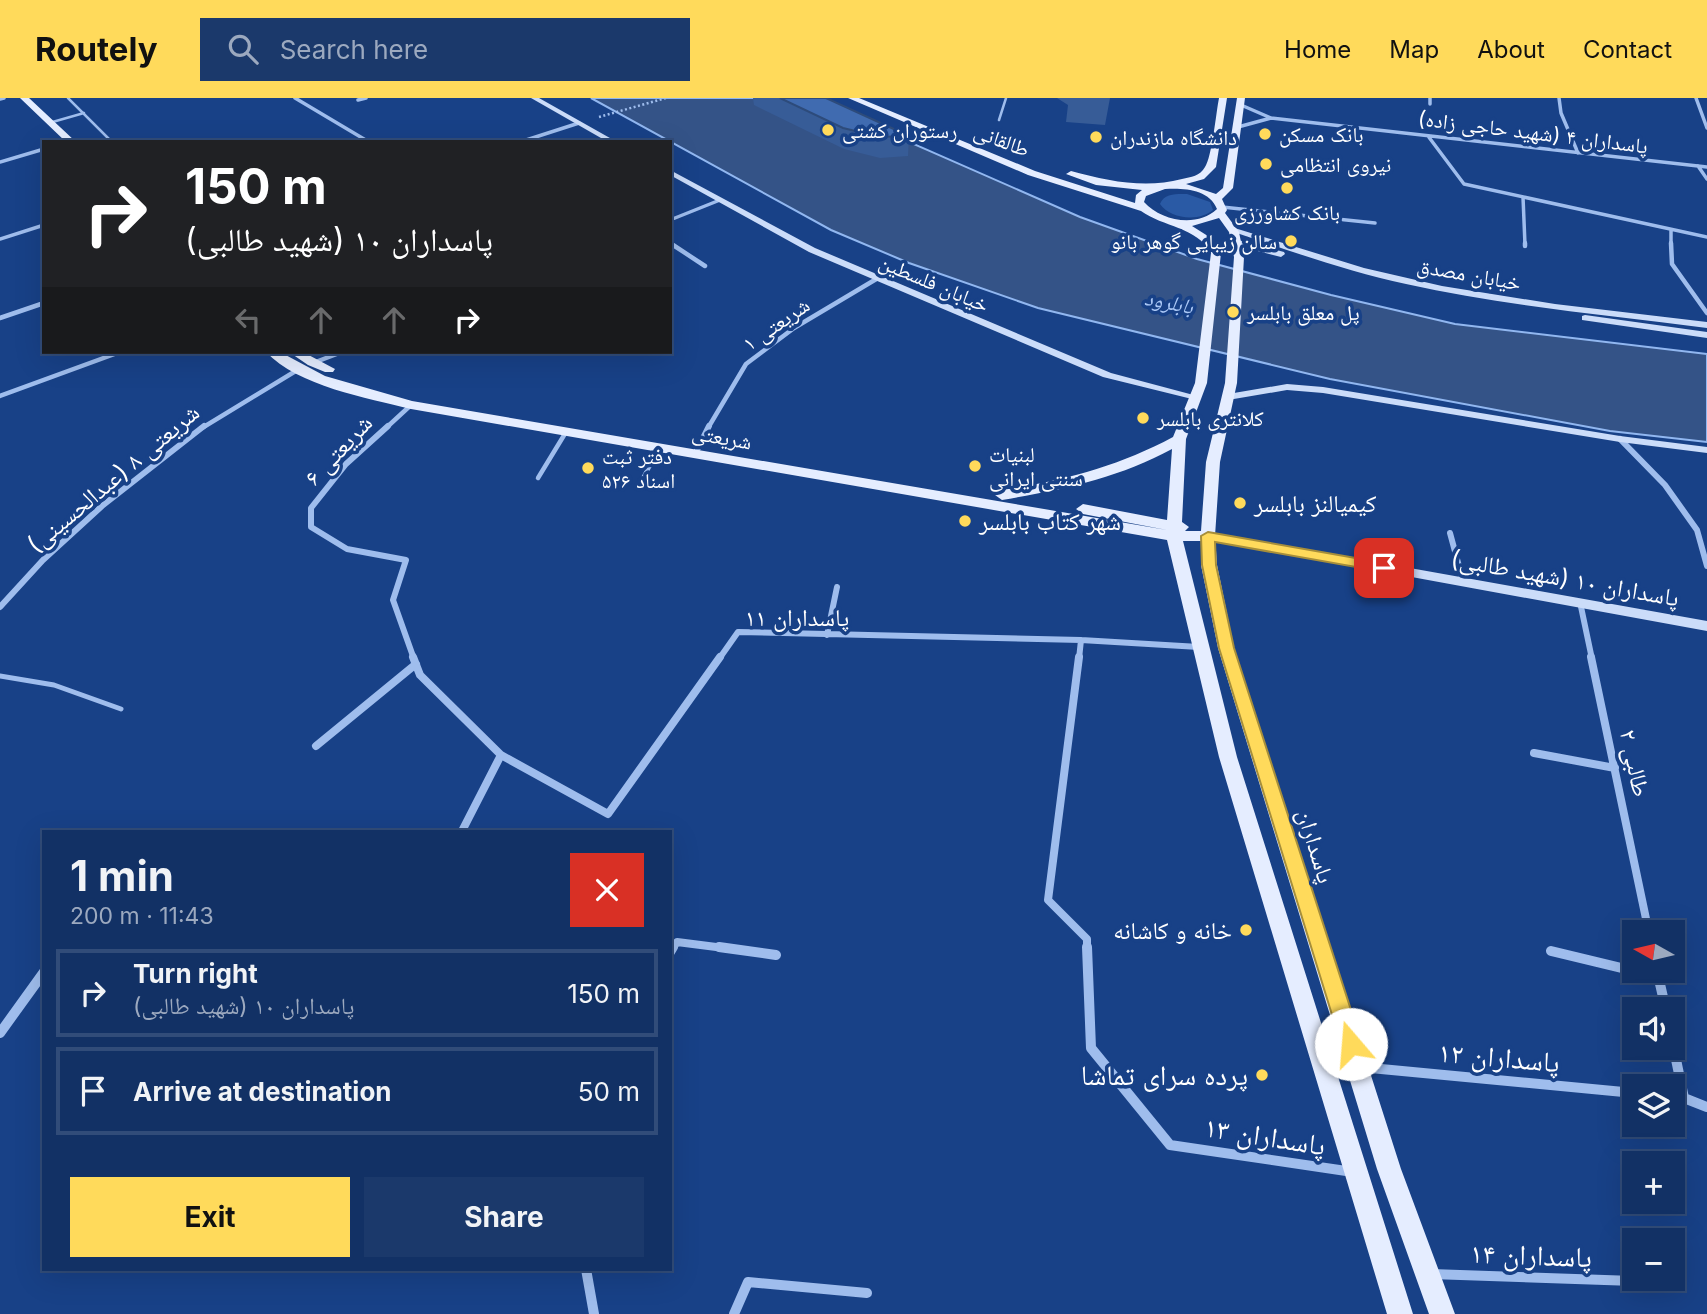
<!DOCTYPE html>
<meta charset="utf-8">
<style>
body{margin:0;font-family:Inter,"Noto Naskh Arabic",sans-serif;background:#1b396b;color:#f1f3f6;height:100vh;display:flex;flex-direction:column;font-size:26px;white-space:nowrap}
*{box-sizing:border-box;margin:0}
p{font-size:23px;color:#9ca9bf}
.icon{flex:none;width:38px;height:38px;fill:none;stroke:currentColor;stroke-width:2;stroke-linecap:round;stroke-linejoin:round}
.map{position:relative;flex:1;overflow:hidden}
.sheet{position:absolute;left:42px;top:732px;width:630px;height:441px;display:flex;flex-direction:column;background:#123165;border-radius:0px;box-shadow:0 7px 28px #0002,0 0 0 2px #314c79}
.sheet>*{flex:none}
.banner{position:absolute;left:42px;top:42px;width:630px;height:214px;border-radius:0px;box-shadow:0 7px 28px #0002,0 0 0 2px #314c79;background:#202124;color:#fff;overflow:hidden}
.needle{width:46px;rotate:278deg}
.controls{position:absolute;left:1622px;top:822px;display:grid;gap:14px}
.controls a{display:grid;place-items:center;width:63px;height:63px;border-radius:0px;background:#123165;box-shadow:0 7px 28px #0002,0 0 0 2px #314c79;font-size:35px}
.pin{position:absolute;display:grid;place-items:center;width:60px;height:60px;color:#fff;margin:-30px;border-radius:14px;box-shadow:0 4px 10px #0006}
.me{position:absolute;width:77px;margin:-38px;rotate:342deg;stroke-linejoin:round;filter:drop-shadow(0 0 5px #0008)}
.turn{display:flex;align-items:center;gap:24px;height:147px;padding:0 28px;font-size:32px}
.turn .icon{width:91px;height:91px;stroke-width:2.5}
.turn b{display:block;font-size:49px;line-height:60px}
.lanes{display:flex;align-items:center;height:66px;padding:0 28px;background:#0003;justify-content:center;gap:35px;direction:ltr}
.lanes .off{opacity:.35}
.round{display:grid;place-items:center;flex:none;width:74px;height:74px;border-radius:0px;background:#1b396b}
.head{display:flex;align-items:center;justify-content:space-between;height:119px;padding:0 28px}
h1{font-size:42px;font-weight:700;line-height:52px}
.primary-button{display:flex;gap:14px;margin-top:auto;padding:14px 28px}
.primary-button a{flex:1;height:80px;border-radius:0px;background:#ffda5b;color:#111;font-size:28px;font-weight:700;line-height:80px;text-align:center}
.primary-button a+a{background:#1b396b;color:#f1f3f6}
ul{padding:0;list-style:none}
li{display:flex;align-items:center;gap:21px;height:88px;margin:0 14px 10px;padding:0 14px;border:4px solid #314c79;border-radius:0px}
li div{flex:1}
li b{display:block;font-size:26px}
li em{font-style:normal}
header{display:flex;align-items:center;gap:42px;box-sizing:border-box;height:98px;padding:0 35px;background:#ffda5b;color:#111}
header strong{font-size:33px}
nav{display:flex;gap:38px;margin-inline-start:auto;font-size:24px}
.search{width:490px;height:63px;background:#1b396b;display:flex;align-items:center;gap:18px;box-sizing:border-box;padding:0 24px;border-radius:0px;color:#9ca9bf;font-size:26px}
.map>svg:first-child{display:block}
</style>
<header>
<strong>Routely</strong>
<div class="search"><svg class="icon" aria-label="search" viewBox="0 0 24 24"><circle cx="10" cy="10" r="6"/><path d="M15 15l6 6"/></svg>Search here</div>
<nav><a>Home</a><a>Map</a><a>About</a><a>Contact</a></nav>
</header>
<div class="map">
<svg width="1707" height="1216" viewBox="0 0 1707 1216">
<rect width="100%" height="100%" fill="#184187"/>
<!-- green -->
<path fill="#2a5aa5" d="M1187,96L1210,104L1213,112C1199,124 1170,121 1160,106C1164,95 1177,96 1187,96Z"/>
<!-- water -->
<path fill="#345387" stroke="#91b7f0" stroke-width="2" d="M591,0H809L1080,119L1197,161L1331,197L1455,226L1707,256V344L1610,333L1330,281L1038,210L909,165L831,132Z"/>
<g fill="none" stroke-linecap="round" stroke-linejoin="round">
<!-- path -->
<path stroke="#9fbded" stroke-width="2.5" stroke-dasharray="2 2.5" stroke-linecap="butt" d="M599,19L666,0"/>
<!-- lane-far2 -->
<path stroke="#9fbded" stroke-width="2.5" d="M68,0L112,44
M999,22L1006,0
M49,25L84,15"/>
<!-- lane-far1 -->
<path stroke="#9fbded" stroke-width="4.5" d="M538,380L566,334
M639,388L659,350"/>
<!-- lane -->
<path stroke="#9fbded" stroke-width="5" d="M0,578L54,587L121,611"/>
<!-- street-far4 -->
<path stroke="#9fbded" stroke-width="3.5" d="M295,0L369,44
M1430,0V6
M1559,0L1561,15L1578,55
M1696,0L1707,30
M0,1L4,0
M358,2L366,0
M1241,7L1271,20L1707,69
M1238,29L1271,20
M1428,38L1464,86L1707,139
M520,44L579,25
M0,64L44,51
M1698,68L1707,81
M1523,99L1525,147
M1222,109L1375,125
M670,122L720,102
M1671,132V147
M0,141L44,127
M670,145L672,147"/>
<!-- street-far3 -->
<path stroke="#9fbded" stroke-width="4.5" d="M670,145L705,168
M1525,145V148
M1671,145L1672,166L1707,215
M0,220L44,205
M313,265L342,254
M0,298L120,254
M202,330L299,271
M386,330L411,307
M708,330L746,266L794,230L878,180"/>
<!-- street-far2 -->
<path stroke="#9fbded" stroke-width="6" d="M388,328L346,366L311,410V429L347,451L406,462L393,502L414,561
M1620,341L1665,387L1697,432L1707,468
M695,356L709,328
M1450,435L1463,483
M1580,504L1592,561
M0,509L43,462L102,408L204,328
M827,537L837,489
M719,561L738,534L1081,542L1199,549
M1079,561L1081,542"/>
<!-- street-far1 -->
<path stroke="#9fbded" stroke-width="8" d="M413,559L420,577L501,657L608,716L720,559
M1079,559L1048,802L1087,841V851
M1591,559L1649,835
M316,648L416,566
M1534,655L1615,670
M462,733L501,657
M672,851L677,844L732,851"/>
<!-- street -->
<path stroke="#9fbded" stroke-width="10" d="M719,849L776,857
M1087,849L1091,950L1170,1047L1353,1074
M1551,853L1634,873
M670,854L673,849
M1635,873L1659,879
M1657,873L1666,912
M0,935L44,874
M1673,947L1684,1000
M1360,969L1634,995
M1673,999L1684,1000L1707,1009
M586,1171L594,1216
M1431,1176L1634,1183
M734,1216L748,1184L867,1195"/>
<!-- secondary -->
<path fill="#cbdcf9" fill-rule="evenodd" d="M531,0H539L617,44H608Z
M670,72L815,150L1111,275L1201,299L1196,302L1103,279L809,154L670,77Z
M1228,128L1364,170L1442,188L1555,206L1707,224V230C1607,217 1505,208 1406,186C1346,173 1287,152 1228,132Z
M1238,142L1284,154L1285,156L1281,159L1235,147V143Z
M1585,217L1707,234V240L1582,222V218Z
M1287,286L1323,289L1620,338L1707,349V355L1620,344L1323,295L1287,292L1228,302L1223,299L1228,296Z
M1208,434L1707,523V533L1204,441L1202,438Z"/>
<!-- primary -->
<path fill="#e5edff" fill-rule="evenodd" d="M20,0H29L76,44H66Z
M848,0H859L1035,73L1135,105L1136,97L1142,92L1096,87L1066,76L1071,73C1108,83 1145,91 1182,81C1191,79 1200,78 1205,69C1212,59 1216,15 1219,0H1227L1216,69L1204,81L1186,86L1216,96L1223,90L1237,0H1245L1233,90L1222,101L1227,112L1225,115L1239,134L1244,159L1237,285L1220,364L1215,438L1217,467L1234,550L1401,1071L1455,1216H1429L1377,1071L1218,550L1201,467V443H1183L1237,659L1413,1216H1387L1219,659L1167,442L411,311C367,300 298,288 266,254H280L325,278L412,303L1167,432L1083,416L1076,411L1083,406L1167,422L1172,351C1119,380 1061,392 1002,402L995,397L1002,392C1063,383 1119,368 1173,339L1195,285L1211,155C1197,129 1163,129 1141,113L1028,77ZM1165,91C1184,90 1209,91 1217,111C1197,130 1161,123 1144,104L1146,98ZM1219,120L1229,134L1234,159L1225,285L1206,364L1201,433H1185L1189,429L1182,424L1186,341L1207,285L1221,155L1211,140L1192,128Z
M289,254H303L335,271L333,274H325L308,267Z"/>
</g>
<!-- wall -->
<path fill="#375c97" d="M753,0H826L909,38L908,58L880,60L844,51L754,7Z
M1057,0H1110L1105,27L1066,24L1068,7Z"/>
<!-- building -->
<path fill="#406bb0" stroke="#2d4b7b" stroke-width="2" d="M780,0H826L909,38L880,39L843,30Z"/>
<!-- route -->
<path fill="#ffda5b" stroke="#a68e3b" stroke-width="2" d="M1208,434L1384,465L1391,470L1384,474L1215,444L1216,467L1234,550L1362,946L1359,953L1351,956L1344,953L1341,946L1219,550L1202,467L1201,438Z"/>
<!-- markers -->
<g fill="#ffda5b" stroke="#184187" stroke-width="2.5">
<circle cx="828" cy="32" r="7"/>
<circle cx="1265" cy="36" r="7"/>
<circle cx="1096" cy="39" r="7"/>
<circle cx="1266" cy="66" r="7"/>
<circle cx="1287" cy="90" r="7"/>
<circle cx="1291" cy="143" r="7"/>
<circle cx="1233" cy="214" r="7"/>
<circle cx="1143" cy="320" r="7"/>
<circle cx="975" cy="368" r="7"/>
<circle cx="588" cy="370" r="7"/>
<circle cx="1240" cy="405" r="7"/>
<circle cx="965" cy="423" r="7"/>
<circle cx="1246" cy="832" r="7"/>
<circle cx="1262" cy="977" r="7"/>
</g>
<g text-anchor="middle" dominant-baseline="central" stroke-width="7" stroke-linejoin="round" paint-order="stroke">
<!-- far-poi labels -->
<g font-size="21" fill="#fff" stroke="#184187" text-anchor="start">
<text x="842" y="32">رستوران کشتی</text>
<text x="1279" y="36">بانک مسکن</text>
<text x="1110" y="39">دانشگاه مازندران</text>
<text x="1280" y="66">نیروی انتظامی</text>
<text x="1287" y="114" text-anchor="middle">بانک کشاورزی</text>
<text x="1277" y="143" text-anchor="end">سالن زیبایی گوهر بانو</text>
<text x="1247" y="214">پل معلق بابلسر</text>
<text x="1157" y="320">کلانتری بابلسر</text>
<text x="989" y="356">لبنیات<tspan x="989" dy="24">سنتی ایرانی</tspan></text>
<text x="602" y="358">دفتر ثبت<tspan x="602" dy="24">اسناد ۵۲۶</tspan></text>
</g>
<!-- far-street labels -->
<g font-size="21" fill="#fff" stroke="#184187">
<text transform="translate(1533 34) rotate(7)">پاسداران ۴ (شهید حاجی زاده)</text>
<text transform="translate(1002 42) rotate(21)">طالقانی</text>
<text transform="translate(1469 176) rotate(10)">خیابان مصدق</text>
<text transform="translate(934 185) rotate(23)">خیابان فلسطین</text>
<text transform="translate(776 226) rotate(-35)">شریعتی ۱</text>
<text transform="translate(722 339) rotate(10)">شریعتی</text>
</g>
<!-- far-water labels -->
<g font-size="21" font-style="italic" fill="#aac7f5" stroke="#184187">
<text transform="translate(1169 204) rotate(11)">بابلرود</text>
</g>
<!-- street labels -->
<g font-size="24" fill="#fff" stroke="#184187">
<text transform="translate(338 352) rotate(-47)">شریعتی ۶</text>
<text transform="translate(113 380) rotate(-40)">شریعتی ۸ (عبدالحسینی)</text>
<text transform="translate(1565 480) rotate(10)">پاسداران ۱۰ (شهید طالبی)</text>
<text x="797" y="519">پاسداران ۱۱</text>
<text transform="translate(1635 665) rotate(78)">طالبی ۲</text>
<text transform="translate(1316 748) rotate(73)">پاسداران</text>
</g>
<!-- poi labels -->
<g font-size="24" fill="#fff" stroke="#184187" text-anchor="start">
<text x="1254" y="405">کیمیالنز بابلسر</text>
<text x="979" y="423">شهر کتاب بابلسر</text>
<text x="1232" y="832" text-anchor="end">خانه و کاشانه</text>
</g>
<!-- near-street labels -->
<g font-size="28" fill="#fff" stroke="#184187">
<text transform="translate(1499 959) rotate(5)">پاسداران ۱۲</text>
<text transform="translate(1265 1038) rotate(9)">پاسداران ۱۳</text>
<text transform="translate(1531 1157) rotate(2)">پاسداران ۱۴</text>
</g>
<!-- near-poi labels -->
<g font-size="28" fill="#fff" stroke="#184187" text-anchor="end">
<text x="1248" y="977">پرده سرای تماشا</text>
</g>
</g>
</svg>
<div class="controls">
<a><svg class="needle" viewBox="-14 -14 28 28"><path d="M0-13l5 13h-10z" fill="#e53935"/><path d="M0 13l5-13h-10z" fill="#9ca9bf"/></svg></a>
<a><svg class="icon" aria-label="sound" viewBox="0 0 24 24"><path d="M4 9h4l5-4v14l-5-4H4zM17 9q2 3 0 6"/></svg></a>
<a><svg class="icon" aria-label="layers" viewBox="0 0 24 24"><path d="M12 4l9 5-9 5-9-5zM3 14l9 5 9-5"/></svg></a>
<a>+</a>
<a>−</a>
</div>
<div class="pin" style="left:1384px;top:470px;background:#d93025"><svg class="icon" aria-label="arrive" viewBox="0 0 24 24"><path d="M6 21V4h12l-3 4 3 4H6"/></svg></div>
<svg class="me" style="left:1351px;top:946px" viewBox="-20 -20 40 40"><circle r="19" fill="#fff"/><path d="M0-13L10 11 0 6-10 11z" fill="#ffda5b"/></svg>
<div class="banner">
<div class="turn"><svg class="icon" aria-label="right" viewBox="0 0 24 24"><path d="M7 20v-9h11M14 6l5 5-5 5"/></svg><div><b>150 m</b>پاسداران ۱۰ (شهید طالبی)</div></div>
<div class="lanes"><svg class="icon off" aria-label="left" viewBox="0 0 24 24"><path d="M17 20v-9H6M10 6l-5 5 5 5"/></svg><svg class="icon off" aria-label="ahead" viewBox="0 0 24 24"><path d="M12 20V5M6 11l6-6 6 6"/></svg><svg class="icon off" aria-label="ahead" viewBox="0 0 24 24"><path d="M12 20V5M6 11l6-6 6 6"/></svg><svg class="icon" aria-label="right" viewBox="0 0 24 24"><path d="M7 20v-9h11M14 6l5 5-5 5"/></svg></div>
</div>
<section class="sheet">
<div class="head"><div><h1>1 min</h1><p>200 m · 11:43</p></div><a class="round" style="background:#d93025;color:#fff"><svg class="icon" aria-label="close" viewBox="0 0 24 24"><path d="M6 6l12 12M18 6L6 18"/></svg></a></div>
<ul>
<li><svg class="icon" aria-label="right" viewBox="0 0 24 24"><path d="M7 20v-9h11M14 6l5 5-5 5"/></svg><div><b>Turn right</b><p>پاسداران ۱۰ (شهید طالبی)</p></div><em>150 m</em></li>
<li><svg class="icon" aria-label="arrive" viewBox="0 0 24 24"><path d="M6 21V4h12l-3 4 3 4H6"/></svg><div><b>Arrive at destination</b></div><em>50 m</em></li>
</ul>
<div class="primary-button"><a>Exit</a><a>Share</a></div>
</section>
</div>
